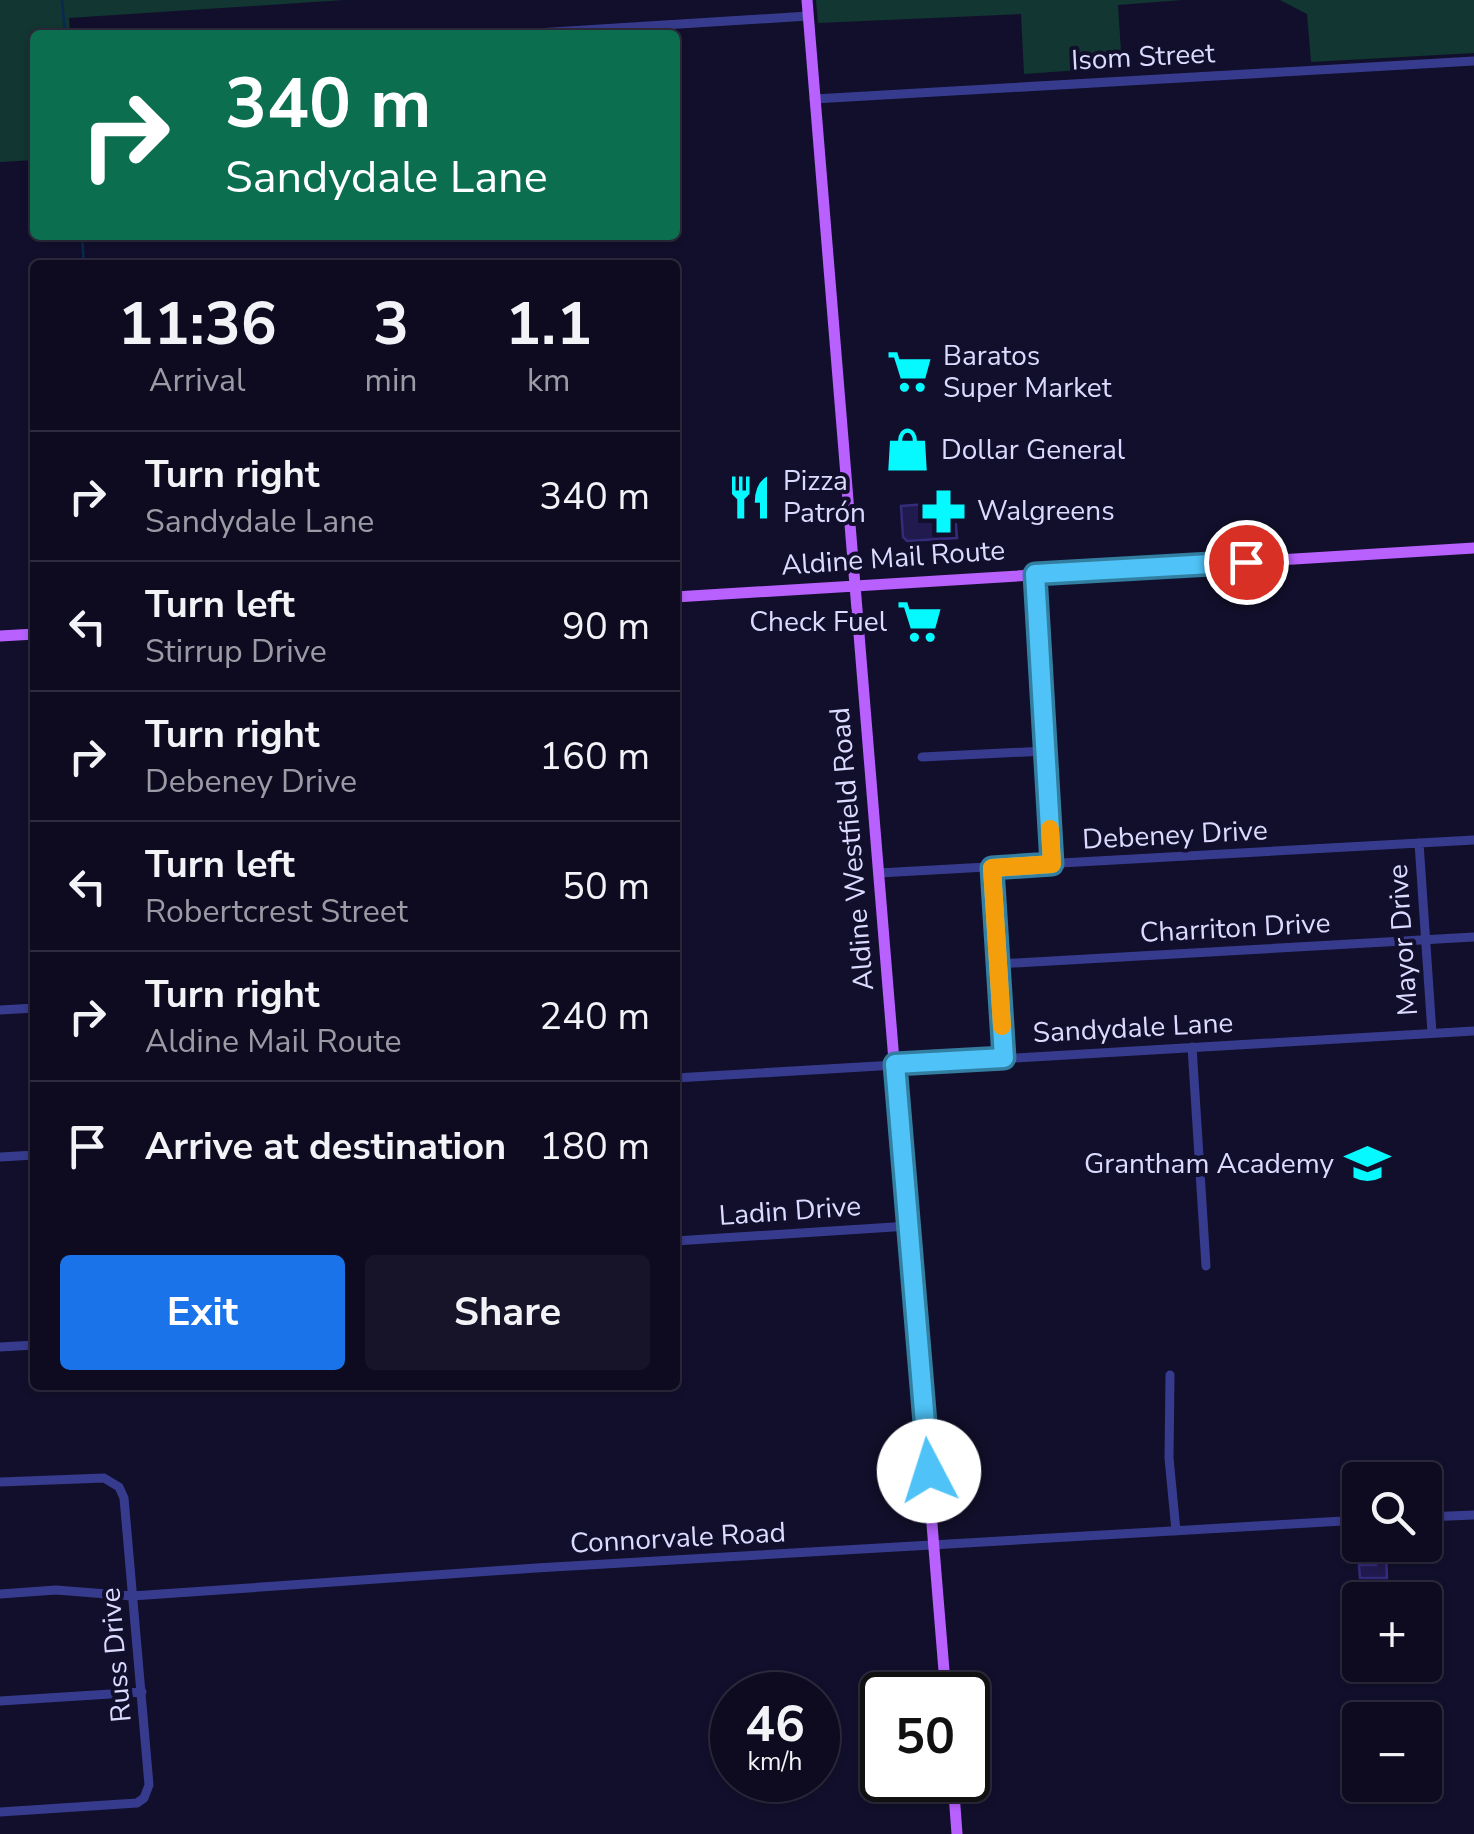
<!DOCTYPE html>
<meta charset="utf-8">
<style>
body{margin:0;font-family:"Nunito Sans",sans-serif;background:#17142a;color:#f1f3f6;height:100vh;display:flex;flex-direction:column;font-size:38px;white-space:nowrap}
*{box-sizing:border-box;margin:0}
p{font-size:32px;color:#9b9ba5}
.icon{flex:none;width:55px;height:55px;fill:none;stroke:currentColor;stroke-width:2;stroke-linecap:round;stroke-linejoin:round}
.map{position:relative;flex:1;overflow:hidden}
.panel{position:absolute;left:30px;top:260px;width:650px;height:1130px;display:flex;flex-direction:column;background:#0e0b21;border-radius:10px;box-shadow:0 2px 8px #0004,0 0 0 2px #2e2b3f}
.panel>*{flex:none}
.banner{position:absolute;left:30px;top:30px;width:650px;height:210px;border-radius:10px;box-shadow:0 2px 8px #0004,0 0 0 2px #2e2b3f;background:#0b6e4f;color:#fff;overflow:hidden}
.controls{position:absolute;left:1342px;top:1462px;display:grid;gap:20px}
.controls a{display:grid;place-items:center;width:100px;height:100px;border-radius:10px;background:#0e0b21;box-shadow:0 2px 8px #0004,0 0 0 2px #2e2b3f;font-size:50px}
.speed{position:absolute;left:710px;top:1672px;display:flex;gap:20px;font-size:50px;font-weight:700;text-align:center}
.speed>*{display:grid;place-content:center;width:130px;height:130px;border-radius:50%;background:#0e0b21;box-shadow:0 2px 8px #0004,0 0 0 2px #2e2b3f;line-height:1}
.speed small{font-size:25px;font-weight:400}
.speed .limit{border:5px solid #111;border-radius:15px;background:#fff;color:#111}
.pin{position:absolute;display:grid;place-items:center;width:85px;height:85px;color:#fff;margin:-42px;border:5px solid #fff;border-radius:50%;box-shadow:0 2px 10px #0007}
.me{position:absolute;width:110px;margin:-55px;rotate:355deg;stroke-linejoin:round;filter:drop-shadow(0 0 8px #0008)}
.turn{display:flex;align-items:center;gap:35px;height:210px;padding:0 30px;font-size:45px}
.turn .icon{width:130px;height:130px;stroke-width:2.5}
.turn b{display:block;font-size:70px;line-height:85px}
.eta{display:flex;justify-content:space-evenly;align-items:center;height:170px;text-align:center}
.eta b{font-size:60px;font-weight:700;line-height:70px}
.button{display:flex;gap:20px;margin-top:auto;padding:20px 30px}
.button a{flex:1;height:115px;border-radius:10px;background:#1a73e8;color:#fff;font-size:40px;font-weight:700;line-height:115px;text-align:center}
.button a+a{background:#17142a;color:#f1f3f6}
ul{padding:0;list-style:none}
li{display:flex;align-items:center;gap:30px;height:130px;padding:0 30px;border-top:2px solid #2e2b3f}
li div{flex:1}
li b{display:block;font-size:38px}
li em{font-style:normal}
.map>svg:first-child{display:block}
</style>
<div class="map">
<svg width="1474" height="1834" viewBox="0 0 1474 1834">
<rect width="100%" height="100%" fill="#120f2c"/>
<!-- green -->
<path fill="#123632" d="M0,0H344L69,18L70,35H35V160L0,162Z
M816,0H1182L1118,5L1122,67L1024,74L1021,14L818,23Z
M1280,0H1474V53L1311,62L1307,14Z"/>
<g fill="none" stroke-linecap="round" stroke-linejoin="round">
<!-- stream -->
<path stroke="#092951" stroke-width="2.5" d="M62,0L65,35
M82,235L84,265"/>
</g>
<!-- building -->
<path fill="#211a4e" stroke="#342b7b" stroke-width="2.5" d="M954,502L957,538L907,541L903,537L901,506Z
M1403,1545L1404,1554L1386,1555L1387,1578H1360L1359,1565H1376L1375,1546Z"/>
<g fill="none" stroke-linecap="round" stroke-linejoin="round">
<!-- minor -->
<path stroke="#373b8d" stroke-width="9" d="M505,35L808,16
M814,99L1474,61
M1035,574L1052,864
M922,757L1045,751
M1419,843L1432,1033
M992,868L1004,1059
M879,873L1474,840
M998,964L1474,937
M0,1010L35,1008
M1192,1047L1206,1266
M675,1078L1474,1031
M0,1157L35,1155
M675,1241L909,1226
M0,1347L35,1345
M1170,1375L1169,1458L1176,1531
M0,1482L104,1478L119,1487L124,1498L149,1785L144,1798L137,1803L0,1812
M1425,1517L1474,1515
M0,1594L56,1590L132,1596L536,1568L1360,1520
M0,1701L142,1692"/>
<!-- major -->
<path stroke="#b861ff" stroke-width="11" d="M807,0L946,1695
M675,597L1474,548
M0,636L35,634
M953,1780L957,1834"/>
</g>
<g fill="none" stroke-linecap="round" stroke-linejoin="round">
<defs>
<path id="route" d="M929,1471L895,1064L1004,1058L992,868L1052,864L1035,574L1246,562"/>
</defs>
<!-- route casing -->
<use href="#route" stroke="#337fa1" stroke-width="25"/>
<!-- route -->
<use href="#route" stroke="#4fc3f7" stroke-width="18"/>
<!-- slow -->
<path stroke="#f59e0b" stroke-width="18" d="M1002,1026L992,868L1052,864L1050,829"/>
</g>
<!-- icons -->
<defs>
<symbol id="supermarket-bare" viewBox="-9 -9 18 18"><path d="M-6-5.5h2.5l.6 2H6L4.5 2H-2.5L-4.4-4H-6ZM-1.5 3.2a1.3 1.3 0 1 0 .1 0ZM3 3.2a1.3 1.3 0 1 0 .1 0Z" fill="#06f9ff" stroke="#120f2c" stroke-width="2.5" paint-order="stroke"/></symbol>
<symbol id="shop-bare" viewBox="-9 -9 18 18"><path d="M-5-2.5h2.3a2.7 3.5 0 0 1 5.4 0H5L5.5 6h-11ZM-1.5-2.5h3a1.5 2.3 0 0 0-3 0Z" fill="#06f9ff" stroke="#120f2c" stroke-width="2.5" paint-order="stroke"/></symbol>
<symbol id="restaurant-bare" viewBox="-9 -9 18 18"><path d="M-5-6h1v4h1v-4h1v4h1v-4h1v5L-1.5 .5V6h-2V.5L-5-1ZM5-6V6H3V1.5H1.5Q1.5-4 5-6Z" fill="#06f9ff" stroke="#120f2c" stroke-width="2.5" paint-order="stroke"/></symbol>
<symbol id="pharmacy-bare" viewBox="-9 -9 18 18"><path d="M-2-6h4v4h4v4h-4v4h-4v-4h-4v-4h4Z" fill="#06f9ff" stroke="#120f2c" stroke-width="2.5" paint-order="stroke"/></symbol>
<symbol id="school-bare" viewBox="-9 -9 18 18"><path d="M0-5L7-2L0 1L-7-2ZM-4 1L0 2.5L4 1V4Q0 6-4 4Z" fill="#06f9ff" stroke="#120f2c" stroke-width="2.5" paint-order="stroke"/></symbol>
</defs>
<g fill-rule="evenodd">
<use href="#supermarket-bare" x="878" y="340" width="63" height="63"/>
<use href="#shop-bare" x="876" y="418" width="63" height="63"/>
<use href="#restaurant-bare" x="718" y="466" width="63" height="63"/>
<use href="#pharmacy-bare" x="912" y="480" width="63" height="63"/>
<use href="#supermarket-bare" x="888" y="590" width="63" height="63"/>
<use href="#school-bare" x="1336" y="1132" width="63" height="63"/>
</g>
<g text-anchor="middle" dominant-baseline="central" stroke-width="8" stroke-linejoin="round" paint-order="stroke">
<!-- street labels -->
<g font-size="28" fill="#dbdaff" stroke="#120f2c">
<text transform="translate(1143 57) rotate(-3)">Isom Street</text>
<text transform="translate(893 558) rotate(-4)">Aldine Mail Route</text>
<text transform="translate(1175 835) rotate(-3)">Debeney Drive</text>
<text transform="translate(852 849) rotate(-95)">Aldine Westfield Road</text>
<text transform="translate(1235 928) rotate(-3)">Charriton Drive</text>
<text transform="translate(1403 940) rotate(-94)">Mayor Drive</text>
<text transform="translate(1133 1028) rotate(-3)">Sandydale Lane</text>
<text transform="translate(790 1211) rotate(-4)">Ladin Drive</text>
<text transform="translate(678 1538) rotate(-3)">Connorvale Road</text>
<text transform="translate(116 1655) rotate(-95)">Russ Drive</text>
</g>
<!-- poi labels -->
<g font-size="28" fill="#dbdaff" stroke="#120f2c" text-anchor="start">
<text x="943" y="356">Baratos<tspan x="943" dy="32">Super Market</tspan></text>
<text x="941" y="450">Dollar General</text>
<text x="783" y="481">Pizza<tspan x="783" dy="32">Patrón</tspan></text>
<text x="977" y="511">Walgreens</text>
<text x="887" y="622" text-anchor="end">Check Fuel</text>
<text x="1334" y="1164" text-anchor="end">Grantham Academy</text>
</g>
</g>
</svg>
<div class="controls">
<a><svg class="icon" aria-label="search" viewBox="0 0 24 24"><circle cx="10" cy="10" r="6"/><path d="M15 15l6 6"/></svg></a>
<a>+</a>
<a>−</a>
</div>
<div class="speed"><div>46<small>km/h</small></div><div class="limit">50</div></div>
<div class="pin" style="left:1246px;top:562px;background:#d93025"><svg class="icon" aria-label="arrive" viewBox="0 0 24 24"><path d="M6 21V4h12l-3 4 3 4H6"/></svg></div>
<svg class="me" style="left:929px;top:1471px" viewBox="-20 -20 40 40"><circle r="19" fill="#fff"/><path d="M0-13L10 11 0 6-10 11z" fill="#4fc3f7"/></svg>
<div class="banner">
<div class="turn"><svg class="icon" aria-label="right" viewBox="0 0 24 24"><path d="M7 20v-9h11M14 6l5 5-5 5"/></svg><div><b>340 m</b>Sandydale Lane</div></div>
</div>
<section class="panel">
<div class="eta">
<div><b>11:36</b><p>Arrival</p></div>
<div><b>3</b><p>min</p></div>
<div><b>1.1</b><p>km</p></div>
</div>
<ul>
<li><svg class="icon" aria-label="right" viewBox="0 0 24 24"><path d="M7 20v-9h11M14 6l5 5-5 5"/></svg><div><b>Turn right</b><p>Sandydale Lane</p></div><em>340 m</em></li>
<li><svg class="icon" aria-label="left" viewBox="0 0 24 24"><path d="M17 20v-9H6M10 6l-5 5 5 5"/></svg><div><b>Turn left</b><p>Stirrup Drive</p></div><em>90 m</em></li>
<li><svg class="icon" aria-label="right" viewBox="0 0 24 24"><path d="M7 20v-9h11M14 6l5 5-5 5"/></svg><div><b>Turn right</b><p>Debeney Drive</p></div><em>160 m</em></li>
<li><svg class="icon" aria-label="left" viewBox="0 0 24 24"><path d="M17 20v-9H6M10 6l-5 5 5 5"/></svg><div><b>Turn left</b><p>Robertcrest Street</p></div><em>50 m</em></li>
<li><svg class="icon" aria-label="right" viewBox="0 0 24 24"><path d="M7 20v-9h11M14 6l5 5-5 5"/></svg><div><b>Turn right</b><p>Aldine Mail Route</p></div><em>240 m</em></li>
<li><svg class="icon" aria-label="arrive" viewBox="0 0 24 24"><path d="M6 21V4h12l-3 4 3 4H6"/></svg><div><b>Arrive at destination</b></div><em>180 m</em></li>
</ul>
<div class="button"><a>Exit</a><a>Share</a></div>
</section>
</div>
